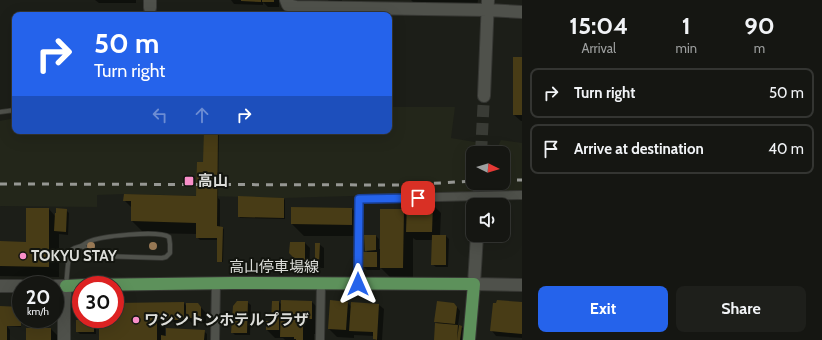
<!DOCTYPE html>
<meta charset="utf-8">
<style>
body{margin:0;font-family:Cabin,"Noto Sans JP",sans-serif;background:#1e1f1b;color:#f1f3f6;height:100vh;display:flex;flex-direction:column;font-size:15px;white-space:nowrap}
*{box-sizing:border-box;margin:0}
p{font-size:13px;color:#9d9f9f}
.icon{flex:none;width:22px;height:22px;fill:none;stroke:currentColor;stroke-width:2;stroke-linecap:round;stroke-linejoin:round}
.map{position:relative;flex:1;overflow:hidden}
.panel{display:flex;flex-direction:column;background:#151612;width:300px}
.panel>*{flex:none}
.guide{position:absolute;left:12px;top:12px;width:380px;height:122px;border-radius:8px;box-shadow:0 4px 16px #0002,0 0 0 1px #343532;background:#2563eb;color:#fff;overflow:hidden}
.needle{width:26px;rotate:95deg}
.tools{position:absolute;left:466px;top:146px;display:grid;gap:8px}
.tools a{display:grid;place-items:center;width:44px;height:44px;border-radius:8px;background:#151612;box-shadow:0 4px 16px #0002,0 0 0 1px #343532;font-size:20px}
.speed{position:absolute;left:12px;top:276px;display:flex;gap:8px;font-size:20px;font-weight:700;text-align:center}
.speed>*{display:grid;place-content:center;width:52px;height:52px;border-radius:50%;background:#151612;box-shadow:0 4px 16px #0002,0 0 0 1px #343532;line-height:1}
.speed small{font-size:10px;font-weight:400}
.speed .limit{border:6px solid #d22;background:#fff;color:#111}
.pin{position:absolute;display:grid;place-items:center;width:34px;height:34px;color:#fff;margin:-17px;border-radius:8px;box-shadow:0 2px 6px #0006}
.me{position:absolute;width:44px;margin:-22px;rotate:0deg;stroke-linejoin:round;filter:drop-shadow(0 0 3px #0008)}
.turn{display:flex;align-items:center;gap:14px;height:84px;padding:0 16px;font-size:18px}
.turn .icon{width:52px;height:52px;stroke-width:2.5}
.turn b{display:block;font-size:28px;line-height:34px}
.lanes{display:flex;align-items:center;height:38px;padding:0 16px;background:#0003;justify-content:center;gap:20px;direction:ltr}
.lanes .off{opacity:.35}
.eta{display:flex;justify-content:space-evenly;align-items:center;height:68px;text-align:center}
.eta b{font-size:24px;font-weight:800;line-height:28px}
.button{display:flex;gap:8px;margin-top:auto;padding:8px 16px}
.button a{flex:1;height:46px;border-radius:8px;background:#2563eb;color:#fff;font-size:16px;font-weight:800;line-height:46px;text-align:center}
.button a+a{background:#1e1f1b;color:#f1f3f6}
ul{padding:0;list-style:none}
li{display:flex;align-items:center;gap:12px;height:50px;margin:0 8px 6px;padding:0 8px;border:2px solid #343532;border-radius:8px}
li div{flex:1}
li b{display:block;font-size:15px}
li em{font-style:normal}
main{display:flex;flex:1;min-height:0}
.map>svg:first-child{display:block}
</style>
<main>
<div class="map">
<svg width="522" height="340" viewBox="0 0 522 340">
<rect width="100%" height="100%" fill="#1c1e18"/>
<!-- built -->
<path fill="#23261a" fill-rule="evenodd" d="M389,107H455L451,138L498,146L501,140L522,143V191L284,198L124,194L97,195V207L0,206V121L15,118V131H389ZM473,153H503V183H473Z"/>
<!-- shadow -->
<path fill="#0007" d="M95,0H136V3H99Z
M231,0H279V7H268L263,2V5L234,4Z
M328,0H342V2H329Z
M411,0H478L477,7L416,5Z
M522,58V121H521L514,115Z
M205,131H219L218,198L220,200V227L224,229L223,262H219L218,261V240H200L197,237V234L144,233L132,221V208L124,200L197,197L204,163Z
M284,199L285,200V219L240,218L239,216Z
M433,205L441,213L440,236H446L449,239L448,267H436L432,264L433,240H416L413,238V278H391L380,267V270H367L364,267L368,253L366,250L365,236H304L292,224L352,209L364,221V236H376L379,239V249H381L403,210L408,215Z
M49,209L55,216L66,210L69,213L68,235L59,234V277L0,276V242L27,243Z
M291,243H305L310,248L309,269H306L290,253Z
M319,244L324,248V268H321L316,263Z
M247,302L251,305L250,335H235L232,332Z
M273,302H279L282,305L312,302L323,313L317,334H314V340H285L283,338H275L267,330L272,322Z
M184,303L187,307L198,304L206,313V323H192L187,318V322H165V339L204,331L207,334V340H100V319H115V304Z
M348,303L352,307L379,305L384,309L382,340H375L374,339V336L354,335V338L337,337L329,329Z
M522,303V338L496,336L492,331Z
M0,307L21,308V327L7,326L10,330V340H0Z
M457,307L460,311L458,325L463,328L462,340H435L438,324L435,321Z
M93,321L96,324V334H80L77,331Z
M51,329L59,337V340H27Z"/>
<!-- building -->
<path fill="#483c16" d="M241,0H261V2L241,1Z
M262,0H274V2H262Z
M513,57H522V115H513Z
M204,131H218L217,226L223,227L222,262H217V238H196V223L131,221V201H123L124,194L196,196L197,162H203Z
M238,196L284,198V218L238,217Z
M407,203L433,204L432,232H406Z
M291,207L352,208V225L291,224Z
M26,208H49V267L0,266V241L26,242Z
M56,208L67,209L66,232L54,231L55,213H56Z
M380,209H404L403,268H380Z
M364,235H376V250L365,251Z
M432,235H446V265H431Z
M290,242H305V265H301L289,253Z
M315,243H320L319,264L315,263Z
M362,252H377V267H363Z
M281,300L312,301V319H306V323H303V340H296V339H294V337H280Z
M330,300L348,302L346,330L328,329Z
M497,300L522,302V334L490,331L493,303H496Z
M237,301H248L247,333H231L233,306Z
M272,301H279V330H266V321H271Z
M437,301L454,303L457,307L455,324L434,322Z
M184,302V320H157V340H99V319H115V303Z
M351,302L379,304L377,340L373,339V332L349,331Z
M186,303H198L201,307V318H186Z
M0,306L21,307V326H7V340H0Z
M76,320H94V332H76Z
M435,323L458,325L457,340H434Z
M459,325L462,326L460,340H457Z
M26,328H51V340H26Z
M166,328L205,330L204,340H161V335L166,336Z"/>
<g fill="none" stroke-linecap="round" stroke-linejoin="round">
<!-- secondary-tunnel -->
<path stroke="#393b35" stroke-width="12" stroke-dasharray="12 6" stroke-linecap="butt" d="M481,153L484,96
M479,201V183"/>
<defs>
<path id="lane" d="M0,112L15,110
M66,285C67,279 68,256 70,252C73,247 78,248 83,245C85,244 86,243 88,242C99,236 159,230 169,237L170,244V253L166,257L162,258L100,256L94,254L82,246"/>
<path id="street" d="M358,284L359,199L522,195
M215,340L216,283
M320,340L321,284"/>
<path id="secondary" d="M150,0V8
M286,0L288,5L296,7L487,10L522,12
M484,96L488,0
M478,205L479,201
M477,235L474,284L522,285
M0,286H21
M55,286H66L64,304V340"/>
<path id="primary" d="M66,286L84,285L233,283L474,284L469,340"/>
</defs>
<!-- lane casing -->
<use href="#lane" stroke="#363733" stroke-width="5.5"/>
<!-- street casing -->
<use href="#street" stroke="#363733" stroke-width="10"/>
<!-- secondary casing -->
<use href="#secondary" stroke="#363733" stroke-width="14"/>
<!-- primary casing -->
<use href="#primary" stroke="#363733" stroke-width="14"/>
<!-- lane -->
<use href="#lane" stroke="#4f514b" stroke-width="4"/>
<!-- street -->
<use href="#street" stroke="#4f514b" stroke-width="8"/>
<!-- secondary -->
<use href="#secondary" stroke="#4f514b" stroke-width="12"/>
<!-- primary -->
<use href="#primary" stroke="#5d915b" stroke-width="12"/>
<!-- rail -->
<path stroke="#969793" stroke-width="3" stroke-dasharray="7 7" stroke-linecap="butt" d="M503,180H522
M0,184L406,185L473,181"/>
</g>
<!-- trees -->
<g fill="#977854">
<circle cx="91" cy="246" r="4"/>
<circle cx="153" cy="246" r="4"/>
</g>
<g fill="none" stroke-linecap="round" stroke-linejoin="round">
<defs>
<path id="route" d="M358,284L359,199L418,198"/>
</defs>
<!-- route casing -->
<use href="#route" stroke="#184099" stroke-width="10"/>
<!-- route -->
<use href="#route" stroke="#2563eb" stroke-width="7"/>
</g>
<!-- markers -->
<g fill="#f98fc9" stroke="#13150f" stroke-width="1.5">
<rect x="184" y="176" width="10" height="10" rx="2"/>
<circle cx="23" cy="256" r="4"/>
<circle cx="136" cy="320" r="4"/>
</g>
<g text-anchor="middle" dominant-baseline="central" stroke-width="4" stroke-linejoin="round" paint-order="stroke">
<!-- poi labels -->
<g font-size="15" font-weight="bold" fill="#dddeda" stroke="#13150f" text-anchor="start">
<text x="198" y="181">高山</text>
<text x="31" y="256">TOKYU STAY</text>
<text x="144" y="320">ワシントンホテルプラザ</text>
</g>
<!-- street labels -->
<g font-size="15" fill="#dddeda" stroke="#13150f">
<text x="274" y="267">高山停車場線</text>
</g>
</g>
</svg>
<div class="tools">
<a><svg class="needle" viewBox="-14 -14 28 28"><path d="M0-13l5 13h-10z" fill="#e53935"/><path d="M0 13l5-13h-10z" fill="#9d9f9f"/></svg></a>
<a><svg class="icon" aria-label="sound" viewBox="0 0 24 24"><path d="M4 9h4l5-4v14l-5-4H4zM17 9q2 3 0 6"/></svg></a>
</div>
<div class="speed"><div>20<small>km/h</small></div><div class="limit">30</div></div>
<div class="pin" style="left:418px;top:198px;background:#d93025"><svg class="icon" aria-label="arrive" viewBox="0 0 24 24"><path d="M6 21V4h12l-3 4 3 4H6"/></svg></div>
<svg class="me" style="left:358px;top:284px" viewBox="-20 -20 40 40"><path d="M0-17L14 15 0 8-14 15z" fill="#2563eb" stroke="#fff" stroke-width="4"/></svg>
<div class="guide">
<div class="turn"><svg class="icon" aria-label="right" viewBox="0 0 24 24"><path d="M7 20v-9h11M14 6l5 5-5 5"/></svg><div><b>50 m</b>Turn right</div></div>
<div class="lanes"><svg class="icon off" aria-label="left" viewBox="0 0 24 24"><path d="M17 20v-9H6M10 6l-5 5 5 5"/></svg><svg class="icon off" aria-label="ahead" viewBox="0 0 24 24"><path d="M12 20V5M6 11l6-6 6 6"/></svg><svg class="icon" aria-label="right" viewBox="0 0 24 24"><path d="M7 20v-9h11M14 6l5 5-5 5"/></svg></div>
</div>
</div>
<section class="panel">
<div class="eta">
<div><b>15:04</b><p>Arrival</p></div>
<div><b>1</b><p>min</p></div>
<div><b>90</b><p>m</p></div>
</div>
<ul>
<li><svg class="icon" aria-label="right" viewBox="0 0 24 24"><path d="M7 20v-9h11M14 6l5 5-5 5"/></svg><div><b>Turn right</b></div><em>50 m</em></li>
<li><svg class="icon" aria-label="arrive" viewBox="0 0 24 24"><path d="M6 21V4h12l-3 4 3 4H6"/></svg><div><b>Arrive at destination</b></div><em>40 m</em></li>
</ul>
<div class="button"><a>Exit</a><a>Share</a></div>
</section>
</main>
